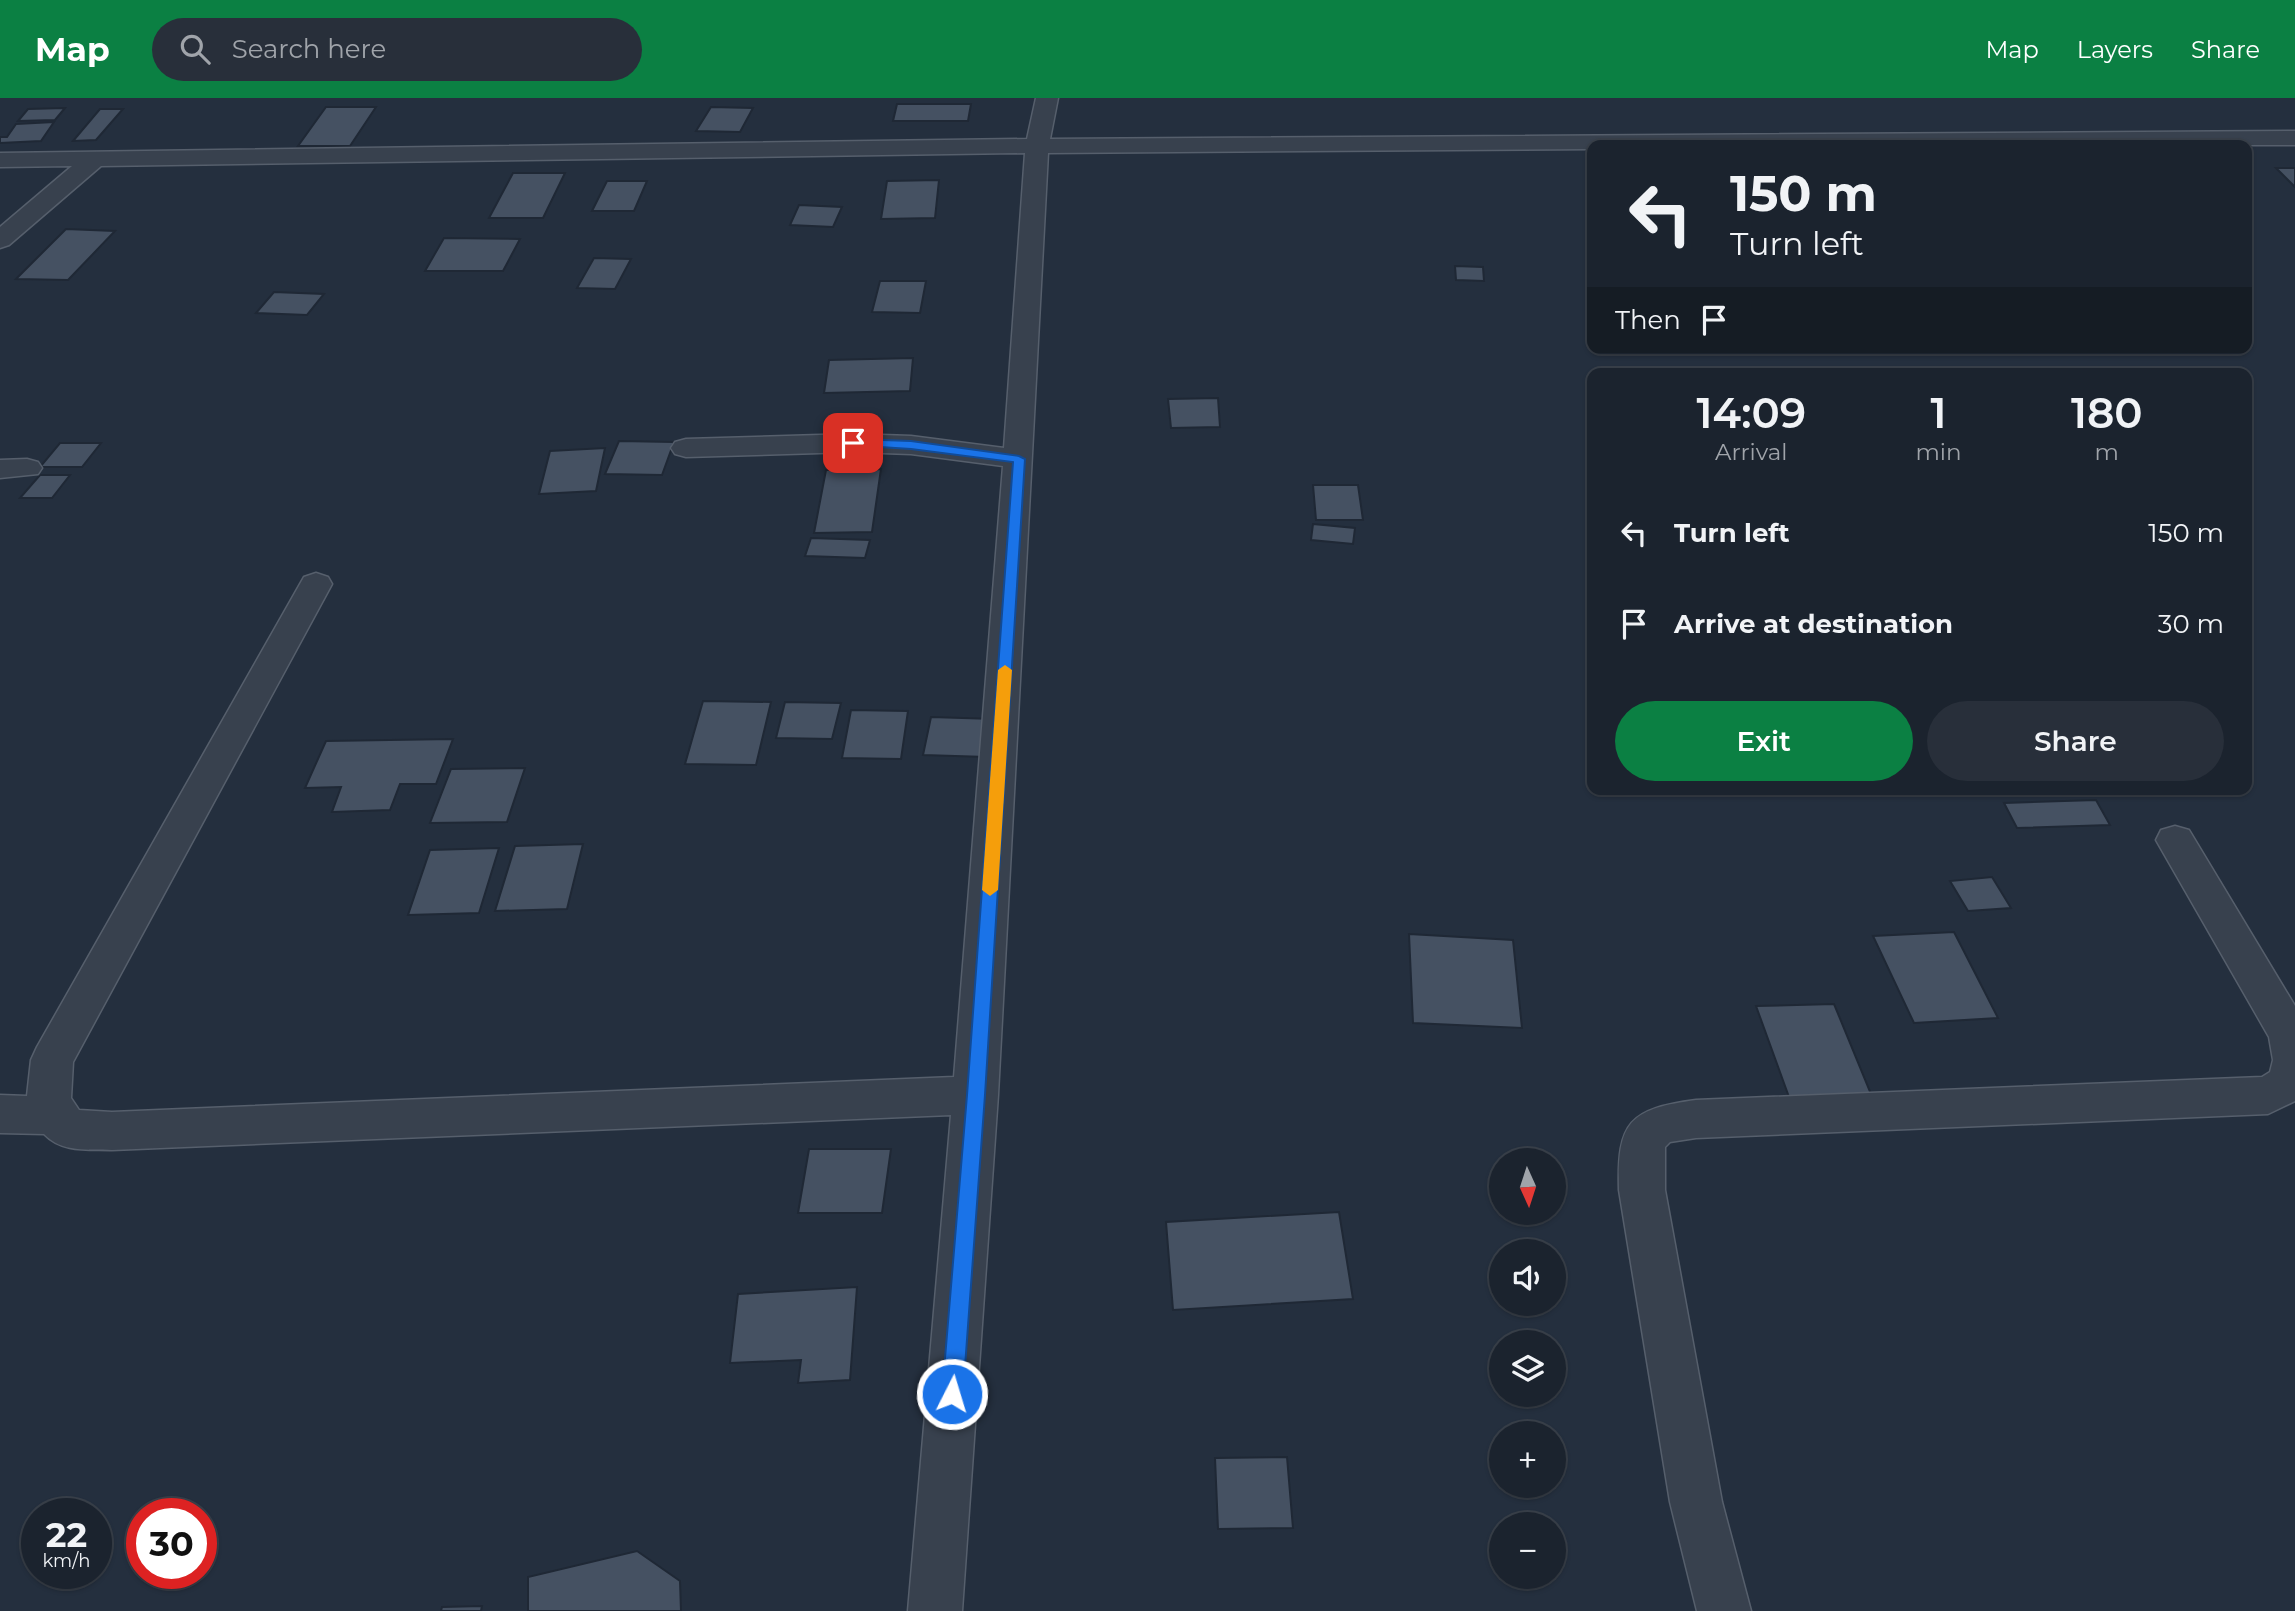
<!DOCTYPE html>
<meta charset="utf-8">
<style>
body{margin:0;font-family:Montserrat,sans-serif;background:#282f3a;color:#f1f3f6;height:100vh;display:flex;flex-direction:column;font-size:26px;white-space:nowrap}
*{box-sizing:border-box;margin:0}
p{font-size:23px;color:#a0a4aa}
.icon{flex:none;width:38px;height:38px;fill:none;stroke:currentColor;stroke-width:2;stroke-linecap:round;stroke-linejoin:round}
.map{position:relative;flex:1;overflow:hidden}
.drawer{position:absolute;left:1587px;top:270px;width:665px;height:427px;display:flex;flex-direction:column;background:#1b232e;border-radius:14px;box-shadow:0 2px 5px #0004,0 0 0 2px #39404a}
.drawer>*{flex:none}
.hud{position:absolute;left:1587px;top:42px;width:665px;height:214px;border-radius:14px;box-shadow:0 2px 5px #0004,0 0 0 2px #39404a;background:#1b232e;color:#f1f3f6;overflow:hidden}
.needle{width:46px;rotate:177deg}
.tools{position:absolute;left:1489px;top:1050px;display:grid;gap:14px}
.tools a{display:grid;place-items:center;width:77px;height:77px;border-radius:50%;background:#1b232e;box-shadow:0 2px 5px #0004,0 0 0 2px #39404a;font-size:35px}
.speed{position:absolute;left:21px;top:1400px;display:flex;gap:14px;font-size:35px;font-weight:700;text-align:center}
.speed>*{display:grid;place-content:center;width:91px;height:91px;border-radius:50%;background:#1b232e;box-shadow:0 2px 5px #0004,0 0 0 2px #39404a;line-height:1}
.speed small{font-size:18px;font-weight:400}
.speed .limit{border:10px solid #d22;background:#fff;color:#111}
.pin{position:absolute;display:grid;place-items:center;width:60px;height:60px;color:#fff;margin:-30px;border-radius:14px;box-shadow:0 4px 10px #0006}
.me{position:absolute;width:77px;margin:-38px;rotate:5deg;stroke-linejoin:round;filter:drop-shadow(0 0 5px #0008)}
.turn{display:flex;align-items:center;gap:24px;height:147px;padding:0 28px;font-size:32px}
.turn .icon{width:91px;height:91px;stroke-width:2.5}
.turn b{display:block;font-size:49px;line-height:60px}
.then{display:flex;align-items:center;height:66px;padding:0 28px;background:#0003;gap:14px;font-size:26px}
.eta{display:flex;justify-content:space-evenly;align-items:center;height:119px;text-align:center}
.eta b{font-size:42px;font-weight:600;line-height:49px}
.primary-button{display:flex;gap:14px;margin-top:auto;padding:14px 28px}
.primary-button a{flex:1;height:80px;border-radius:42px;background:#0b8043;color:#fff;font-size:28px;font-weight:600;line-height:80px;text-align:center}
.primary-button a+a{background:#282f3a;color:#f1f3f6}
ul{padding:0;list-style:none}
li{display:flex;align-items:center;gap:21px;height:91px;padding:0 28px}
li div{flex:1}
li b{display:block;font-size:26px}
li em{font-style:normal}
header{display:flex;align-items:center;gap:42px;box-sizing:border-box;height:98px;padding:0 35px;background:#0b8043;color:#fff}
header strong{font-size:33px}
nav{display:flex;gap:38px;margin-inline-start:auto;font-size:24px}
.search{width:490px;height:63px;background:#282f3a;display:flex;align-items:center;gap:18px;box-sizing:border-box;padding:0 24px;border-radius:38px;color:#a0a4aa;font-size:26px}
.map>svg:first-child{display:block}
</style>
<header>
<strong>Map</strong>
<div class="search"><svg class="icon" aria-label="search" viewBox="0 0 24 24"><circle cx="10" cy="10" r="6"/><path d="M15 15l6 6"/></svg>Search here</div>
<nav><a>Map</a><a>Layers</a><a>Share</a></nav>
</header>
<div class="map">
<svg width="2295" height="1513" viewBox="0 0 2295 1513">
<rect width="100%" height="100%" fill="#242f3e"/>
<!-- building -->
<path fill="#455162" stroke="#1f2835" stroke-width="2" d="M897,6H971L968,23H893Z
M326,9H376L350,48H298Z
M711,9L753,10L740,34L696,33Z
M65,10L55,22L18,23L28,11Z
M100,11H123L96,42L73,43Z
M54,24L41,43L0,45V39H7L16,26Z
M2276,70H2295V89Z
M513,75H565L543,120H489Z
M939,82L935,120L881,121L887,83Z
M607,83H647L634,113H592Z
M799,107L842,109L833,129L790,127Z
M66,131L115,133L68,182L16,181Z
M444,140L520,141L503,173H425Z
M594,160L631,161L615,191L577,190Z
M1455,168L1483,169L1484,183L1456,182Z
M880,183H926L920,215L872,214Z
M274,194L324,196L307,217L256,215Z
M913,260L910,293L824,295L829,262Z
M1218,300L1220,329L1171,330L1168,301Z
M619,343L674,344L662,377L605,376Z
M60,345H101L82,369H40Z
M605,350L596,393L539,396L550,353Z
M881,371L872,434L814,435L826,372Z
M40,377H70L52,400H20Z
M1313,387H1358L1363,422H1316Z
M1313,426L1355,430L1353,446L1311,442Z
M811,440L870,442L865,460L805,458Z
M703,603L771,604L756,667L685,666Z
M785,604L841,605L832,641L776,640Z
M851,612L908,613L901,661L842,660Z
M931,619L994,621L987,659L923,657Z
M453,641L436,686H400L390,712L332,714L341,689L305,690L326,643Z
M525,670L507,724L430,725L451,671Z
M2096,702L2110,727L2017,730L2004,705Z
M583,746L567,811L495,813L515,748Z
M499,750L479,815L408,817L430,752Z
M1992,779L2011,810L1968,813L1950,783Z
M1954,834L1998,920L1914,925L1873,838Z
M1409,836L1513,842L1522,930L1413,925Z
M1834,906L1871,996L1789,999L1756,908Z
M809,1051H891L882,1115H798Z
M1339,1114L1353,1201L1173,1212L1166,1124Z
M857,1189L850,1282L798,1285L801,1262L730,1265L738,1196Z
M1287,1359L1293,1430L1218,1431L1215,1360Z
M637,1453L680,1483L681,1513H528V1479Z
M482,1508L481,1513H441L442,1509Z"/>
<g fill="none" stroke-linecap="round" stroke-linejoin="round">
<defs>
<path id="street" d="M1036,0H1058L1050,41L2295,33V47H1592V51L1048,55L998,997L962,1513H908L951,1017L112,1052C88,1051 62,1055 44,1036L0,1035V997L27,998L31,962L37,949L300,486L304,479L316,475L328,479L332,486L73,964L71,1000L79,1012L112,1014L954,979L1003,368L911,356L853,354L686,359L675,356L671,350L675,344L686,341L853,336L911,338L1004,350L1025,55L101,68L9,147L0,150V129L72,68L0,69V55L1027,41Z
M27,361L38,364L42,370L38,376L0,380V362Z
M2175,728L2189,732L2295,908V1003L2268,1016L1696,1040L1670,1044L1665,1049V1092L1722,1404L1751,1513H1697L1670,1404L1619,1092C1617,1024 1629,1011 1696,1002L2262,979L2270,974L2273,962L2269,939L2156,742L2161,732Z"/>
</defs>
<!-- street casing -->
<use href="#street" stroke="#565f6c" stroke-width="3"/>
<!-- street -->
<use href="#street" fill="#38414e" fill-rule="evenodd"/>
</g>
<!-- route -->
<path fill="#1a73e8" stroke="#114b97" stroke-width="2" d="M853,341L911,343L1019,358L1025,361L985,997L963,1296L959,1303L952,1306L945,1303L942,1296L967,997L1013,364L911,351L848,347V342Z"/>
<!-- slow -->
<path fill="#f59e0b" d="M1005,567L1012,572L998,792L990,798L982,792L998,572Z"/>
</svg>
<div class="tools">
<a><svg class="needle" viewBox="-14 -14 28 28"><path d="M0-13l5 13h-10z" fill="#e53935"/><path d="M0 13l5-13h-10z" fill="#a0a4aa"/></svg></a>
<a><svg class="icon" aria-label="sound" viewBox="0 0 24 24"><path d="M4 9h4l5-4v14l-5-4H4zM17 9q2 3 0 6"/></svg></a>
<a><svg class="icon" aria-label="layers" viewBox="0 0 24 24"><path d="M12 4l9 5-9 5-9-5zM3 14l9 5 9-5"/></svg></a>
<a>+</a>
<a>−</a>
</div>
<div class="speed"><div>22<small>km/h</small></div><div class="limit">30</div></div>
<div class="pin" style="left:853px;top:345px;background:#d93025"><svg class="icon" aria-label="arrive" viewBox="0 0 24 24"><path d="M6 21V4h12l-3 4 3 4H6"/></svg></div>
<svg class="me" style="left:952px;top:1296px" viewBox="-20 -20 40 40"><circle r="17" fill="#1a73e8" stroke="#fff" stroke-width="3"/><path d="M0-11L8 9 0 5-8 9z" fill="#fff"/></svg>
<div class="hud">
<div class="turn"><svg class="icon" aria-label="left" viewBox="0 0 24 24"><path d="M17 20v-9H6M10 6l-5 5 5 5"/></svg><div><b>150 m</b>Turn left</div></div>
<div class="then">Then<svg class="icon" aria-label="arrive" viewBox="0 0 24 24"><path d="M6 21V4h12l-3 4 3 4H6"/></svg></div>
</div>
<section class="drawer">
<div class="eta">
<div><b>14:09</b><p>Arrival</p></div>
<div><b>1</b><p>min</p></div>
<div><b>180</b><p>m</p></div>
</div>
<ul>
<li><svg class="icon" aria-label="left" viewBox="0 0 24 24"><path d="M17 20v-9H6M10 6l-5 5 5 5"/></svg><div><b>Turn left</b></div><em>150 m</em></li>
<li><svg class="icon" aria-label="arrive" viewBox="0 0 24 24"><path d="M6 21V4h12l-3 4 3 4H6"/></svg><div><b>Arrive at destination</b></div><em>30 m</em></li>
</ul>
<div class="primary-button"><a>Exit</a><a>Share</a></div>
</section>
</div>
